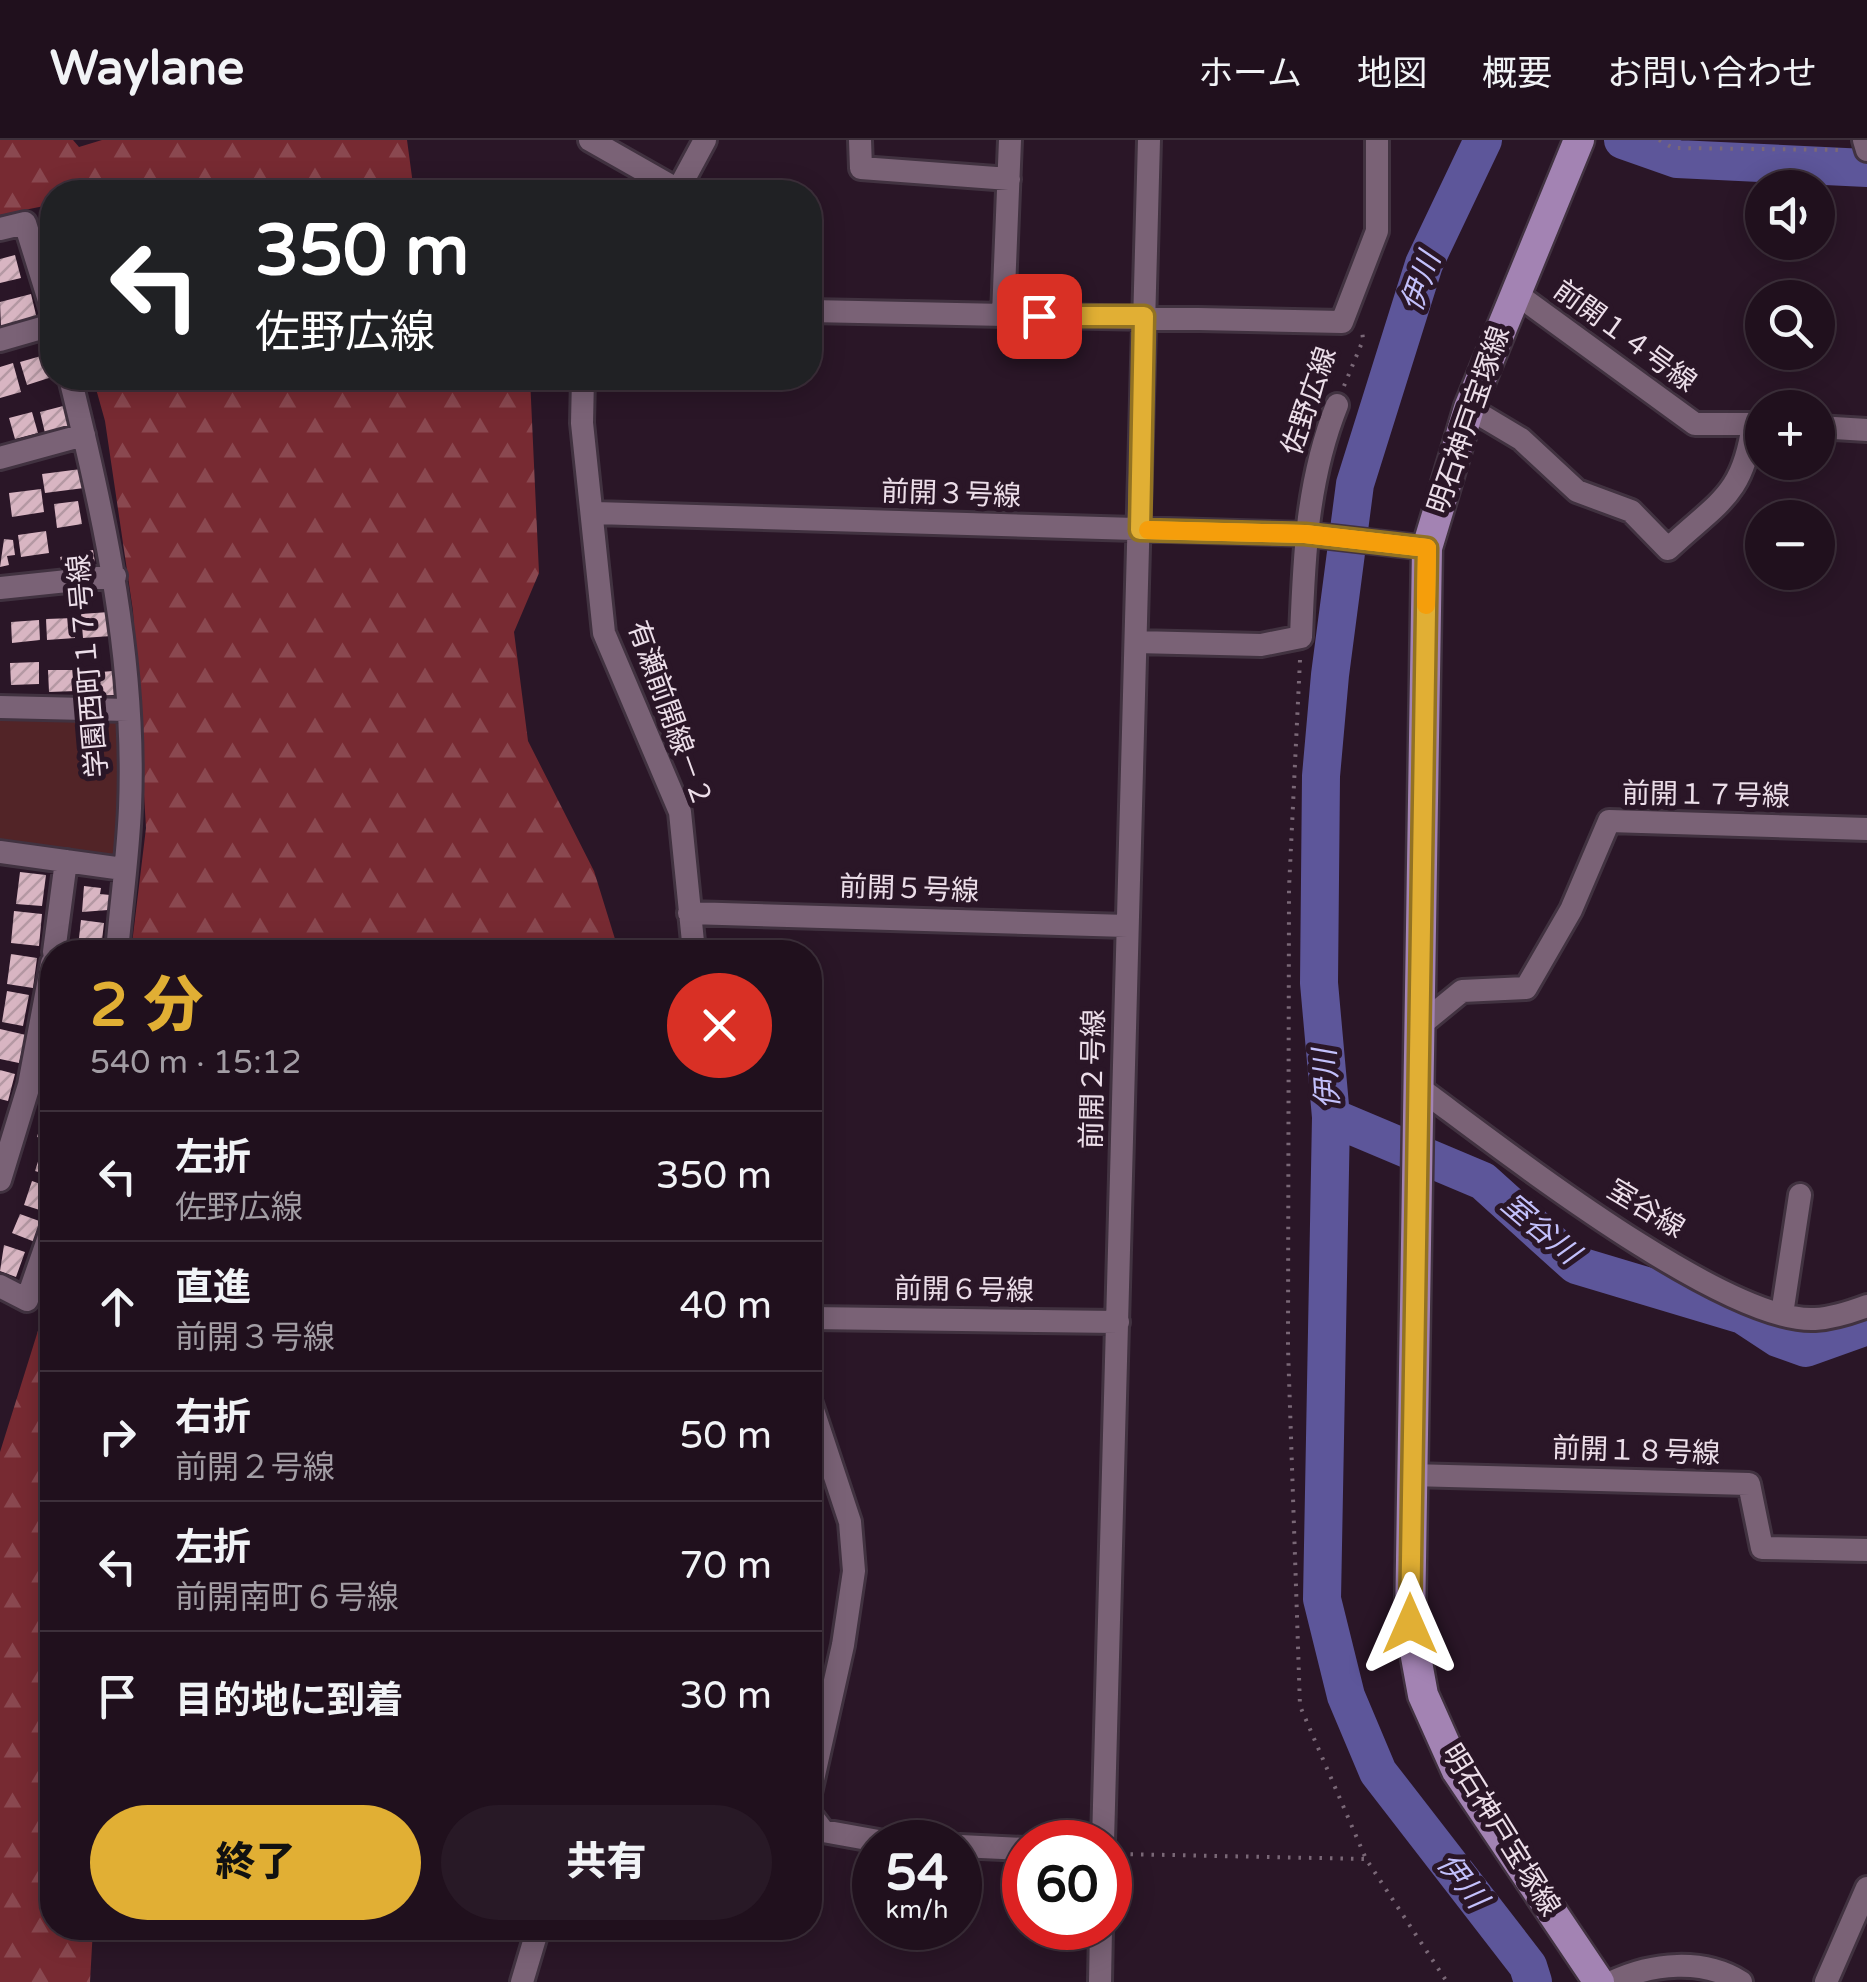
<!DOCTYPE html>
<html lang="ja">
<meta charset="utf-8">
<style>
body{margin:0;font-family:"Varela Round","Noto Sans JP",sans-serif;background:#281926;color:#f1f3f6;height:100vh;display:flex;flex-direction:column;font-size:38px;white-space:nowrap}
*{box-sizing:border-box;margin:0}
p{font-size:32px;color:#a29da4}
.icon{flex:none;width:55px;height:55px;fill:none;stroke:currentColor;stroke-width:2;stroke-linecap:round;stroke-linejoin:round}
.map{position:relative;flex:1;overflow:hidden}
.side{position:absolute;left:40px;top:800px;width:782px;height:1000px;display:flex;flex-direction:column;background:#20101d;border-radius:40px;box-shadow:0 5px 25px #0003,0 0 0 2px #3d303b}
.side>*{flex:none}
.guide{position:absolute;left:40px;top:40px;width:782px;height:210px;border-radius:40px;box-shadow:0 5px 25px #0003,0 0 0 2px #3d303b;background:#202124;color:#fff;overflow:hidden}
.buttons{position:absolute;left:1745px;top:30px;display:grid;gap:20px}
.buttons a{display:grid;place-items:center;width:90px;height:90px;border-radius:50%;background:#20101d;box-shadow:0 5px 25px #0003,0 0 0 2px #3d303b;font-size:50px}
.speed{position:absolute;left:852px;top:1680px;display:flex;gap:20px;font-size:50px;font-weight:700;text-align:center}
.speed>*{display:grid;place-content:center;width:130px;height:130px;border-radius:50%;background:#20101d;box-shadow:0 5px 25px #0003,0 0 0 2px #3d303b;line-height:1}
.speed small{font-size:25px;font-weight:400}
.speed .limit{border:15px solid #d22;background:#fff;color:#111}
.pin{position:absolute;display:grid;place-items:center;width:85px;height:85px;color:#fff;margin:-42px;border-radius:20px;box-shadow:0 5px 15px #0006}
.me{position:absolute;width:110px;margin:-55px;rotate:0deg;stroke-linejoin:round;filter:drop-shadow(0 0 8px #0008)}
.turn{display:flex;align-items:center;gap:35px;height:210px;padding:0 50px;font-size:45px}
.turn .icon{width:130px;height:130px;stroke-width:2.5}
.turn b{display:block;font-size:70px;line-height:85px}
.round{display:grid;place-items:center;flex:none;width:105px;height:105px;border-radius:52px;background:#281926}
.overview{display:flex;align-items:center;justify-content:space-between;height:170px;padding:0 50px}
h1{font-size:60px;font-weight:800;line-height:75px;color:#e1af34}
.button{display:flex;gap:20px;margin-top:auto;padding:20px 50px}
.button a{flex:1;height:115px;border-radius:60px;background:#e1af34;color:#111;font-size:40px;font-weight:800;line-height:115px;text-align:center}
.button a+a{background:#281926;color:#f1f3f6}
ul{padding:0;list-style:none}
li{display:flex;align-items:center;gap:30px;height:130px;padding:0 50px;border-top:2px solid #3d303b}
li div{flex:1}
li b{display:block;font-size:38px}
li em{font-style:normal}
header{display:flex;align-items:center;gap:60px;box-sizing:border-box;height:140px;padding:0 50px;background:#20101d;border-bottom:2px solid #3d303b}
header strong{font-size:48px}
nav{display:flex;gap:55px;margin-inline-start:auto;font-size:35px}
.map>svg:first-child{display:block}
</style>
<header>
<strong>Waylane</strong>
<nav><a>ホーム</a><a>地図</a><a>概要</a><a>お問い合わせ</a></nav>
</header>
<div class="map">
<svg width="1867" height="1842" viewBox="0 0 1867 1842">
<defs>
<pattern id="forest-firs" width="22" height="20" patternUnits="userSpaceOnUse" patternTransform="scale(2.5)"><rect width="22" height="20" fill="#772a32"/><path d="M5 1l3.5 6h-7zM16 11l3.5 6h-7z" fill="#8a4850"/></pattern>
<pattern id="building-hatch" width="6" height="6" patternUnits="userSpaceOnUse" patternTransform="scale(2.5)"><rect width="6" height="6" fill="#d8b5c2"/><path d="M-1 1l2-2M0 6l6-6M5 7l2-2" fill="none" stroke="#b498a3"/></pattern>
</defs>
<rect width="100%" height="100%" fill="#2a1627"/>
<!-- forest -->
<path fill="url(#forest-firs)" d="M0,0H73L79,7L102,0H407L414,52H52V95L44,66L0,75Z
M93,238H530L539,433L514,492L528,601L594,731L619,812H131L146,688L133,471L105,281Z
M52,1146V1788H93L90,1842H0V1312Z"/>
<!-- green -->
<path fill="#522427" d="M111,575L121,587L118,710L108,721L0,705V577Z"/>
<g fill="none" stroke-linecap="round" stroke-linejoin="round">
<!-- river -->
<path stroke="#5d569a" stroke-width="38" d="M1483,0L1424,124L1355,344L1330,535L1321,636L1319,843L1331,977L1322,1459L1346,1556L1378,1632L1528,1826L1533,1842
M1623,0L1677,19L1867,28
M1331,977L1483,1041L1576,1125L1743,1175L1778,1198L1806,1208L1867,1186"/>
</g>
<!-- building -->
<path fill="url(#building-hatch)" d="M15,115L21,138L0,143V119Z
M31,154L37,179L1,188L0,162Z
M48,214L52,237L27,245L20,222Z
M13,223L21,252L0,258V227Z
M67,265L72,286L45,293L40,272Z
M32,272L38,293L15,299L9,278Z
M81,329L84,348L45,353L42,334Z
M41,349L44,372L12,377L9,353Z
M78,361L82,384L57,388L54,364Z
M46,391L49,413L21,417L18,395Z
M4,399L13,400L15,415L7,416L9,425L0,427Z
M93,410L95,423L63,430L60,417Z
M109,472L111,496L83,498L81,474Z
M74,478L75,498L47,500L46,479Z
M39,480L40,500L12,503L11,482Z
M39,522V544L11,545L10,523Z
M48,530H75L76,551L49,552Z
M113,531L114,555L89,556L88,533Z
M20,732L46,735L42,766L16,764Z
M84,746L101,748L100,754L110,755L108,770L82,772Z
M14,771L42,774L39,806L11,803Z
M81,780L104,783L101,809L78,807Z
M11,814L37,818L33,848L7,844Z
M7,851L29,855L23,886L2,882Z
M0,889L26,895L19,923L0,919Z
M0,930L15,934L8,961L0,959Z
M45,970L52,972V1001L37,997Z
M43,1006L52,1009V1036L35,1031Z
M32,1041L52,1048L46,1072L24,1065Z
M20,1074L42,1082L35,1102L12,1093Z
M4,1105L25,1112L16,1137L0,1131Z"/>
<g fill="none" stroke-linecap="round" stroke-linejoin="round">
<defs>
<path id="minor" d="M590,0L678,50
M860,0L861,28L1009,39
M1864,0L1867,10
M677,52L705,0
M0,89L25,83L52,170
M1514,152L1695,284H1762
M810,171L1342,182L1377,91V0
M1003,175L1010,0
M0,200L52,185
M70,238C105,379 136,521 130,668C128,716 121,764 117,812
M583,238L582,283L604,493L680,672L694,812
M1469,268L1521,299L1577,351L1631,371L1668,409C1719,361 1743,356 1753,284
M1818,287L1867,290
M0,318L84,295
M595,373L1305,394L1427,408
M0,448L115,436
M1136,502L1261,505L1301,497C1304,416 1307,340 1337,265
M0,567L128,570
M0,712L123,729
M689,773L1127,786
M54,812L66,721
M1418,887L1462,851L1526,848L1571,770L1609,681L1867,689
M1418,947C1496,1004 1724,1184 1815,1179C1833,1178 1851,1172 1867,1166
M0,1040L29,945L52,823
M0,1146L27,1160L52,1088
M1782,1174L1800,1055
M810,1178L1118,1182
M810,1261L850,1382L854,1431L843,1505L810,1653
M1410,1335L1749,1344L1762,1408L1867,1410
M810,1674L823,1691L884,1702
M1103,1702L1149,0
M960,1706L1025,1709
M522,1842L538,1788
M1100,1842L1101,1788
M1612,1842C1652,1823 1703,1818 1741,1842
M1826,1842L1867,1748"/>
<path id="major" d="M1579,0L1469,268L1427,408L1410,1484L1423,1555L1457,1631L1599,1842"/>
</defs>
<!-- minor casing -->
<use href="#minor" stroke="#413240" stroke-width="28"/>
<!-- major casing -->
<use href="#major" stroke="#413240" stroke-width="35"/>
<!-- path -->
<path stroke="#7a6877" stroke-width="4" stroke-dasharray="2.5 8" stroke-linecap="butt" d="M1659,0L1673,8L1844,10
M1344,246L1363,200L1362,189
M1300,520L1289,748L1288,1208L1300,1566L1366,1719L1447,1842
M1120,1714L1365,1719"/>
<!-- minor -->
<use href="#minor" stroke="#7a6276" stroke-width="22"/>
<!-- major -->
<use href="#major" stroke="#a383b3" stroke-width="30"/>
</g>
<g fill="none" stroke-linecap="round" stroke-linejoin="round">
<defs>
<path id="route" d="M1039,176H1144L1140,390L1305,394L1427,408L1410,1484"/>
</defs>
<!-- route casing -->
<use href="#route" stroke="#927222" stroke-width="25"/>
<!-- route -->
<use href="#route" stroke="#e1af34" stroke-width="18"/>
<!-- slow -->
<path stroke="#f59e0b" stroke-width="18" d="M1148,390L1305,394L1427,408L1426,465"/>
</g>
<g text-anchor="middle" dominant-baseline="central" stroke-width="10" stroke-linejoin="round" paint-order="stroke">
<!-- street labels -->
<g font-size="28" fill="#ecdee9" stroke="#2a1627">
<text transform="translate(1625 196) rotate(36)">前開１４号線</text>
<text transform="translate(1309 261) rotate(-71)">佐野広線</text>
<text transform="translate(1469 280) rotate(-71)">明石神戸宝塚線</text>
<text transform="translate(951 354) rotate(2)">前開３号線</text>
<text transform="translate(88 526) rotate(-95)">学園西町１７号線</text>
<text transform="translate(670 574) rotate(70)">有瀬前開線－２</text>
<text transform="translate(1706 655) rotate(1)">前開１７号線</text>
<text transform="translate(909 749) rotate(2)">前開５号線</text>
<text transform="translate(1093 939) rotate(-89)">前開２号線</text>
<text transform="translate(1646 1069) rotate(31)">室谷線</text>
<text transform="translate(964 1150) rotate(1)">前開６号線</text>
<text transform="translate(1636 1311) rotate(2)">前開１８号線</text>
<text transform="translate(1501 1690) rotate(58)">明石神戸宝塚線</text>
</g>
<!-- water labels -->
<g font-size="30" font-style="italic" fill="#c3c0fb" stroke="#2a1627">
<text transform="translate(1421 142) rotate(-70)">伊川</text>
<text transform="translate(1327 939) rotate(-94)">伊川</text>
<text transform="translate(1540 1089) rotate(40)">室谷川</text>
<text transform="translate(1462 1741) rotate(52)">伊川</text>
</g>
</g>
</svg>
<div class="buttons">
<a><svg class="icon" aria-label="sound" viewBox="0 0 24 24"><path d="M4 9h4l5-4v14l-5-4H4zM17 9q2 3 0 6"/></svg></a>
<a><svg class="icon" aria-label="search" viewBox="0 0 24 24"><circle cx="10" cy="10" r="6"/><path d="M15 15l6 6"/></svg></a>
<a>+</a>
<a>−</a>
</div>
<div class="speed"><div>54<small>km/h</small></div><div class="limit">60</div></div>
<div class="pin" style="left:1039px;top:176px;background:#d93025"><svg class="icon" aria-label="arrive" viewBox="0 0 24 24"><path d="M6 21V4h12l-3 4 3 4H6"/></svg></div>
<svg class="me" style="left:1410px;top:1484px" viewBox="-20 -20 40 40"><path d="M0-17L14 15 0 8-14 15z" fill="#e1af34" stroke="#fff" stroke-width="4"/></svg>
<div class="guide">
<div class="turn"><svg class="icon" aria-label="left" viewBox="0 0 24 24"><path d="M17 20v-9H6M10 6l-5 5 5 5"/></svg><div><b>350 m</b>佐野広線</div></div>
</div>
<section class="side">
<div class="overview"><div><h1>2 分</h1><p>540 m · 15:12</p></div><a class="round" style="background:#d93025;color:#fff"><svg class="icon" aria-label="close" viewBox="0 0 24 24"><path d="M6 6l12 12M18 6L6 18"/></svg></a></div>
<ul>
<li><svg class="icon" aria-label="left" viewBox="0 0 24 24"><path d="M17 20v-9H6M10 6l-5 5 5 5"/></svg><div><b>左折</b><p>佐野広線</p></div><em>350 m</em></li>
<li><svg class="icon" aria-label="ahead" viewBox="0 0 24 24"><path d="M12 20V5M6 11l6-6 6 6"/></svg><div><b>直進</b><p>前開３号線</p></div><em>40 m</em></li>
<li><svg class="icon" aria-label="right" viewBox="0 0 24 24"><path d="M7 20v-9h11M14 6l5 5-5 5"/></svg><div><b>右折</b><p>前開２号線</p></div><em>50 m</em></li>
<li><svg class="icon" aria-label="left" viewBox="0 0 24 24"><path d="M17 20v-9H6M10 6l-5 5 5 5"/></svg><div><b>左折</b><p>前開南町６号線</p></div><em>70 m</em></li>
<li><svg class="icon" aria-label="arrive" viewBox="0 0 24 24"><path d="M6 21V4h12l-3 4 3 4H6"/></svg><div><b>目的地に到着</b></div><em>30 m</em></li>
</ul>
<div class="button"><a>終了</a><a>共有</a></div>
</section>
</div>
